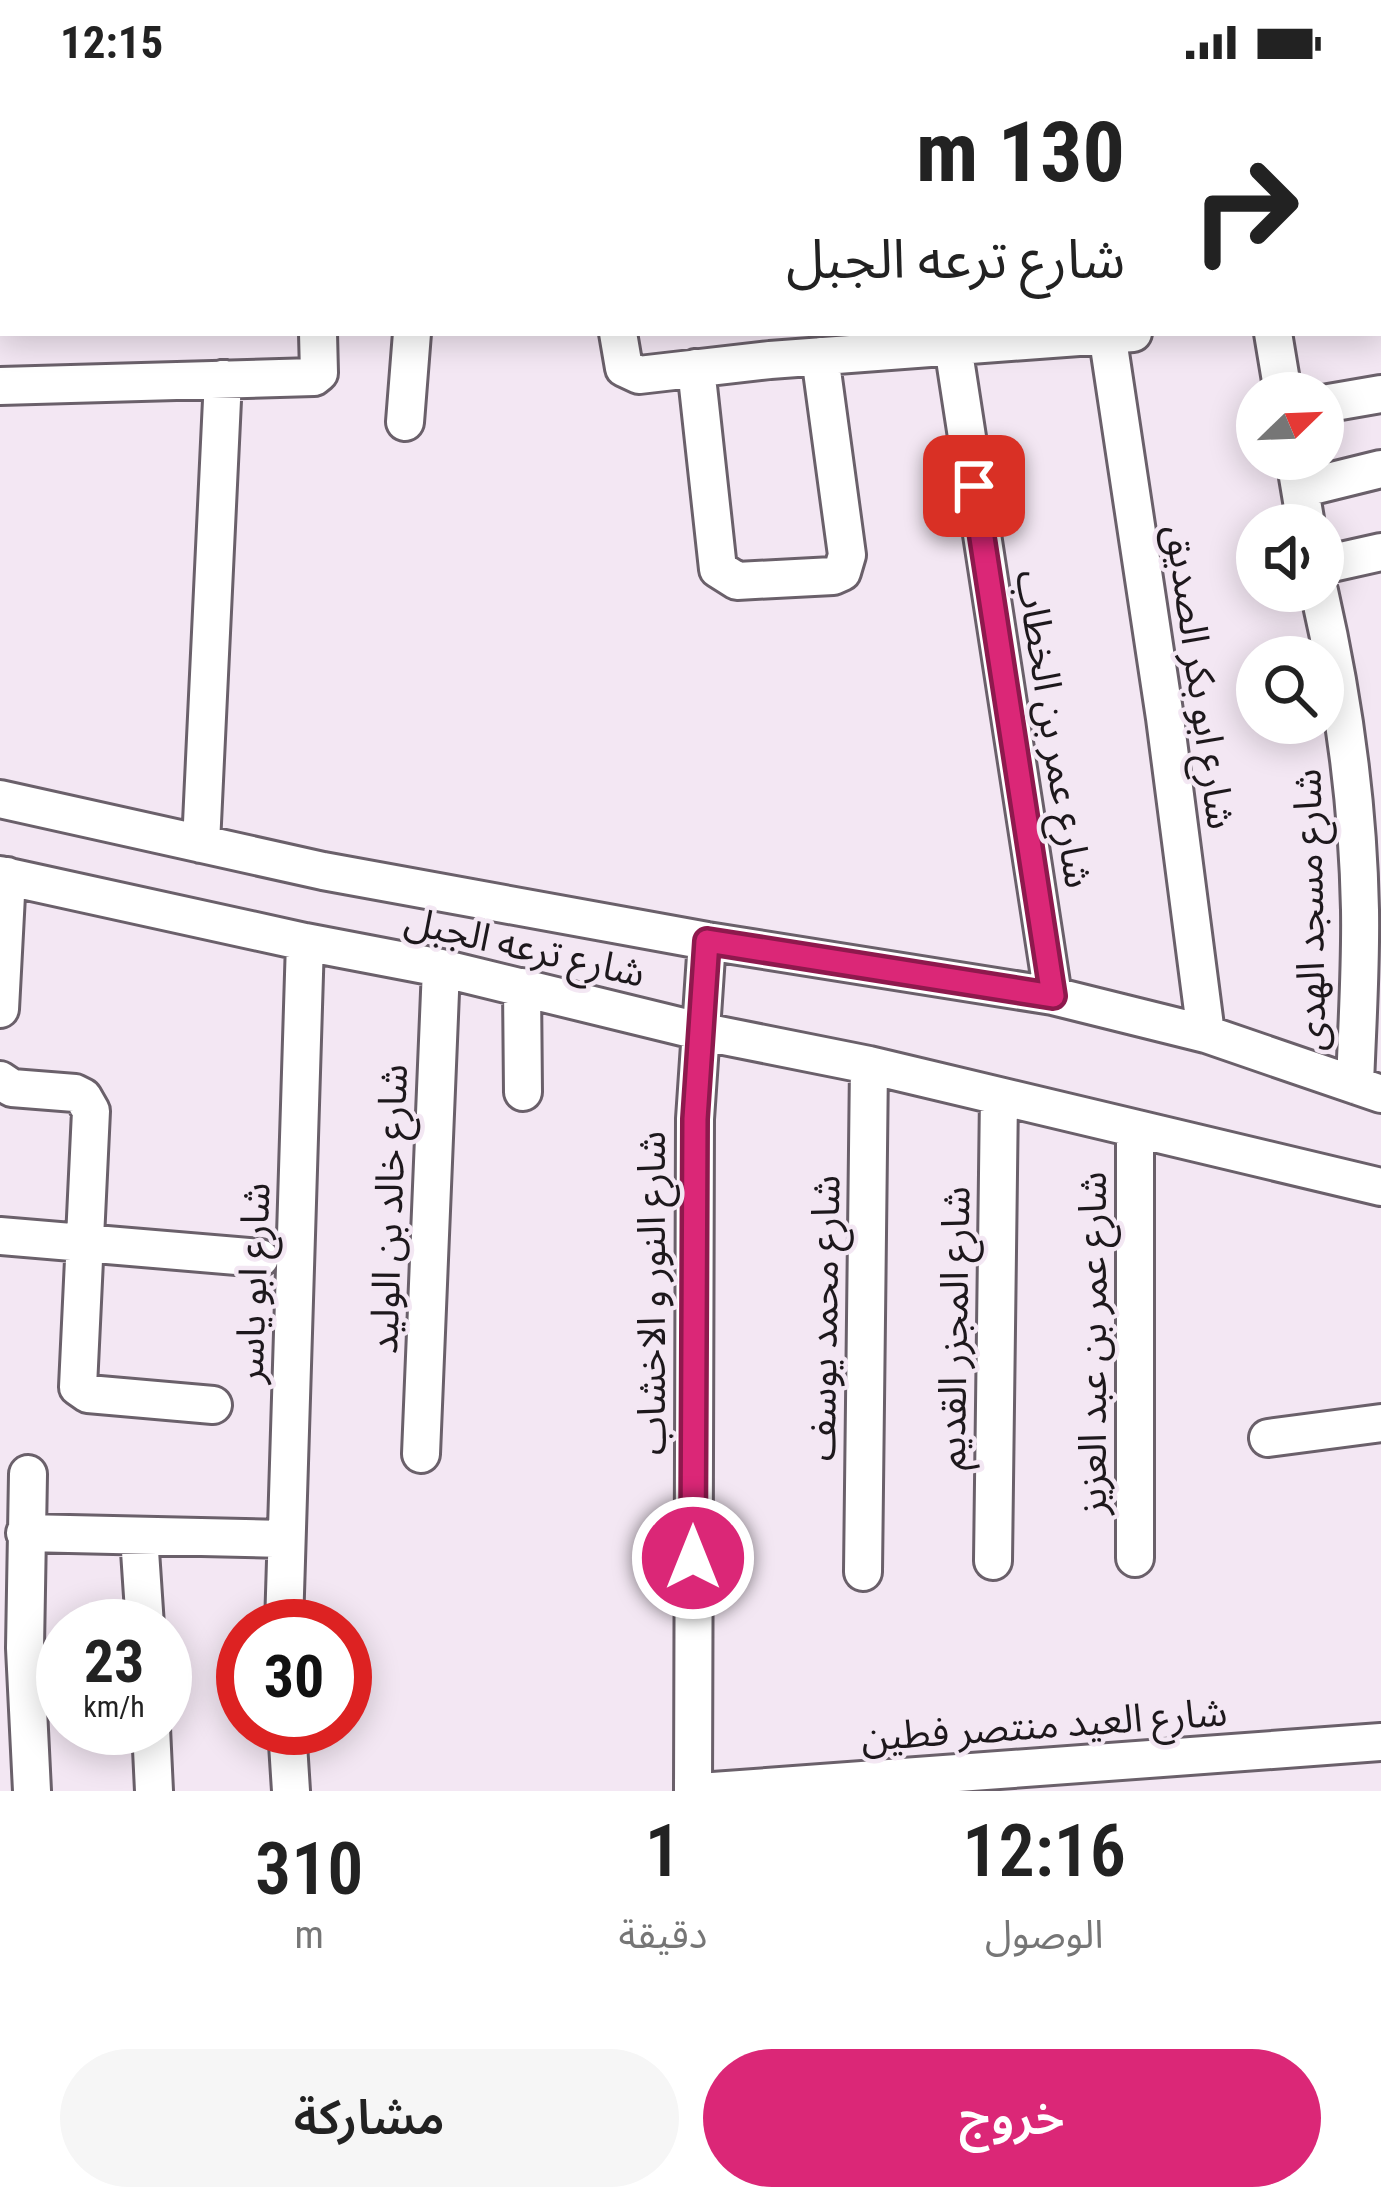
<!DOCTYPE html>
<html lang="ar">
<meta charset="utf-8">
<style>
body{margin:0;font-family:"Roboto Condensed","Noto Sans Arabic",sans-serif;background:#f6f6f6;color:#222;direction:rtl;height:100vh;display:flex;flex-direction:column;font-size:45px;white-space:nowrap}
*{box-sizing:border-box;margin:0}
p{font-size:39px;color:#767676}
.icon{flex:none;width:66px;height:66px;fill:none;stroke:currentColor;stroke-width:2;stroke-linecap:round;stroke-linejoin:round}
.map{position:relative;height:1707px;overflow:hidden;direction:ltr}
.drawer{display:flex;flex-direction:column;background:#fff;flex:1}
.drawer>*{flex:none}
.banner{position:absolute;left:0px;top:0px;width:1383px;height:252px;box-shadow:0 6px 30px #0003;direction:rtl;background:#fff;color:#222;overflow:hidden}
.needle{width:78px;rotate:67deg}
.controls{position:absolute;left:1236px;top:288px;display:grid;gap:24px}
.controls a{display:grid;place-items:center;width:108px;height:108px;border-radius:50%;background:#fff;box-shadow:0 6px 30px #0003;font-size:60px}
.speed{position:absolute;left:36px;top:1515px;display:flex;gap:24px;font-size:60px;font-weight:700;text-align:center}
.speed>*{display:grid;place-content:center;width:156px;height:156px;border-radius:50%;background:#fff;box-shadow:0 6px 30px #0003;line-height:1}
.speed small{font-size:30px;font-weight:400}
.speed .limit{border:18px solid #d22;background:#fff;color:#111}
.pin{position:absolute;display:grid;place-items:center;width:102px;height:102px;color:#fff;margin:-51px;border-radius:24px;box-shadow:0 6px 18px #0006}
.me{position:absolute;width:132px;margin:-66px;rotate:0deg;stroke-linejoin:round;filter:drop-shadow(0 0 9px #0008)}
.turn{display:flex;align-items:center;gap:42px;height:252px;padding:0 60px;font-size:54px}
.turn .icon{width:156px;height:156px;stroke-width:2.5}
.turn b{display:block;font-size:84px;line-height:102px}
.eta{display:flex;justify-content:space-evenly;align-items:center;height:204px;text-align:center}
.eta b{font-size:72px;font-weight:600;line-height:84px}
.primary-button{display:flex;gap:24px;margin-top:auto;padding:24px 60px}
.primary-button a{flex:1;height:138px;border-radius:72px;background:#db2777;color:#fff;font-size:48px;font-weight:600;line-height:138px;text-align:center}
.primary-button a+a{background:#f6f6f6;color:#222}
.status{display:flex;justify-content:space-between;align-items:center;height:84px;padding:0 60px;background:#fff;direction:ltr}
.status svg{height:33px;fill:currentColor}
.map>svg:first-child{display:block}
</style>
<div class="status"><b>12:15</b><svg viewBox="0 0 49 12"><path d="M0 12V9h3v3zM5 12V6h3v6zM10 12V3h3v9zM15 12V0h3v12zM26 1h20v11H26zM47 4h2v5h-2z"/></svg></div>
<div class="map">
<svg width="1381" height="1707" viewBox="0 0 1381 1707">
<rect width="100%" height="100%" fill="#f3e7f3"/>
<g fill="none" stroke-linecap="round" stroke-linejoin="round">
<defs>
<path id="street" d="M222,0V3
M601,0V3
M749,0V3
M914,0V3
M1069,0V3
M1231,0L1232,3
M1313,3L1333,0
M1380,161H1381
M0,162H3
M618,249L624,284L639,291L770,276L1133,249
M951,249L1053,912
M1107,249L1165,634L1206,950
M1273,249L1283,309
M696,284L718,485L737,497L833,492L842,488L847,471L820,272
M0,302L314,293L319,289L318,249
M1323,320L1381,310
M405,338L412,249
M1295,375L1306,441
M1300,405L1381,385
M1323,481L1381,468
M1319,507C1343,612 1358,719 1360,826C1361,885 1357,943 1355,1001
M0,715L323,787L707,857L1053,912L1206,950L1381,1010
M201,760L223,295
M0,791L305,858L441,884L699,947L869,981L1381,1103
M522,903L523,1008
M0,925L7,792
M0,996L12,1004L75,1009L83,1013L91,1027L78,1303L88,1310L213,1321
M0,1152L260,1174
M1268,1354L1381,1339
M421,1370L441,884
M28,1390L25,1564L32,1707
M25,1449L284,1455
M139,1452L145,1542
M1135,1474V1045
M993,1477L999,1012
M863,1488L869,981
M284,1542L305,858
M151,1644L154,1707
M287,1644L291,1707
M693,1707L695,1035L707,857
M713,1707L1381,1658"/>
</defs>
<!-- street casing -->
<use href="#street" stroke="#6a606a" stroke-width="42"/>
<!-- street -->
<use href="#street" stroke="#fff" stroke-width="36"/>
</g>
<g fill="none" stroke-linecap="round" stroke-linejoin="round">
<defs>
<path id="route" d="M693,1474L695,1035L707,857L1053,912L974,402"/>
</defs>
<!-- route casing -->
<use href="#route" stroke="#8e194d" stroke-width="30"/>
<!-- route -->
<use href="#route" stroke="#db2777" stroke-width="21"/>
</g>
<g text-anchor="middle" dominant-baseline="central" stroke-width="9" stroke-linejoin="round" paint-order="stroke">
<!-- street labels -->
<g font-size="39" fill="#1d181c" stroke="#f3e7f3">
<text transform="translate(1200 593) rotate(82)">شارع ابو بكر الصديق</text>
<text transform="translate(1054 645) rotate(81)">شارع عمر بن الخطاب</text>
<text transform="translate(1310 826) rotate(-91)">شارع مسجد الهدى</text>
<text transform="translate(525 863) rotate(13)">شارع ترعه الجبل</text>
<text transform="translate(389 1125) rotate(-88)">شارع خالد بن الوليد</text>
<text transform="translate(253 1199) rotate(-88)">شارع ابو ياسر</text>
<text transform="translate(652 1209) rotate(-90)">شارع النور و الاخشاب</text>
<text transform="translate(824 1234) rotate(-89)">شارع محمد يوسف</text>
<text transform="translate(954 1244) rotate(-89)">شارع المجزر القديم</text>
<text transform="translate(1093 1259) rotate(-90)">شارع عمر بن عبد العزيز</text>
<text transform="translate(1044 1641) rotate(-4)">شارع العيد منتصر فطين</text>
</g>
</g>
</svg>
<div class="controls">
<a><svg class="needle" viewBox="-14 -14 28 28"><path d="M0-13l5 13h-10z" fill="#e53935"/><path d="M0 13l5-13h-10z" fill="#767676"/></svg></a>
<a><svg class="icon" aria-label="sound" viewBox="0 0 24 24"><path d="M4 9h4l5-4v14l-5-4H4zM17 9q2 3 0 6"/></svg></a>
<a><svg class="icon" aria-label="search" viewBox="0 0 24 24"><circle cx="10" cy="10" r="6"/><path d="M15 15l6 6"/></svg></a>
</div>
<div class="speed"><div>23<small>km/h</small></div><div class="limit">30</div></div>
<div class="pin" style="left:974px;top:402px;background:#d93025"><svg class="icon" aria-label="arrive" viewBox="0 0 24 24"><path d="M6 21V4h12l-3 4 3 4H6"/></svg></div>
<svg class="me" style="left:693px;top:1474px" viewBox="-20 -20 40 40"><circle r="17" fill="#db2777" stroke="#fff" stroke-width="3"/><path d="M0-11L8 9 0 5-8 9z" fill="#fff"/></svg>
<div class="banner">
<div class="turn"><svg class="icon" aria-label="right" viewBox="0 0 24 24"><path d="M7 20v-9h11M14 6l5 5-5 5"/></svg><div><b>130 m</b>شارع ترعه الجبل</div></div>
</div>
</div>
<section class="drawer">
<div class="eta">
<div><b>12:16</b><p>الوصول</p></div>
<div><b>1</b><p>دقيقة</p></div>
<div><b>310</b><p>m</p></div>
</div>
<div class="primary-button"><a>خروج</a><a>مشاركة</a></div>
</section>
